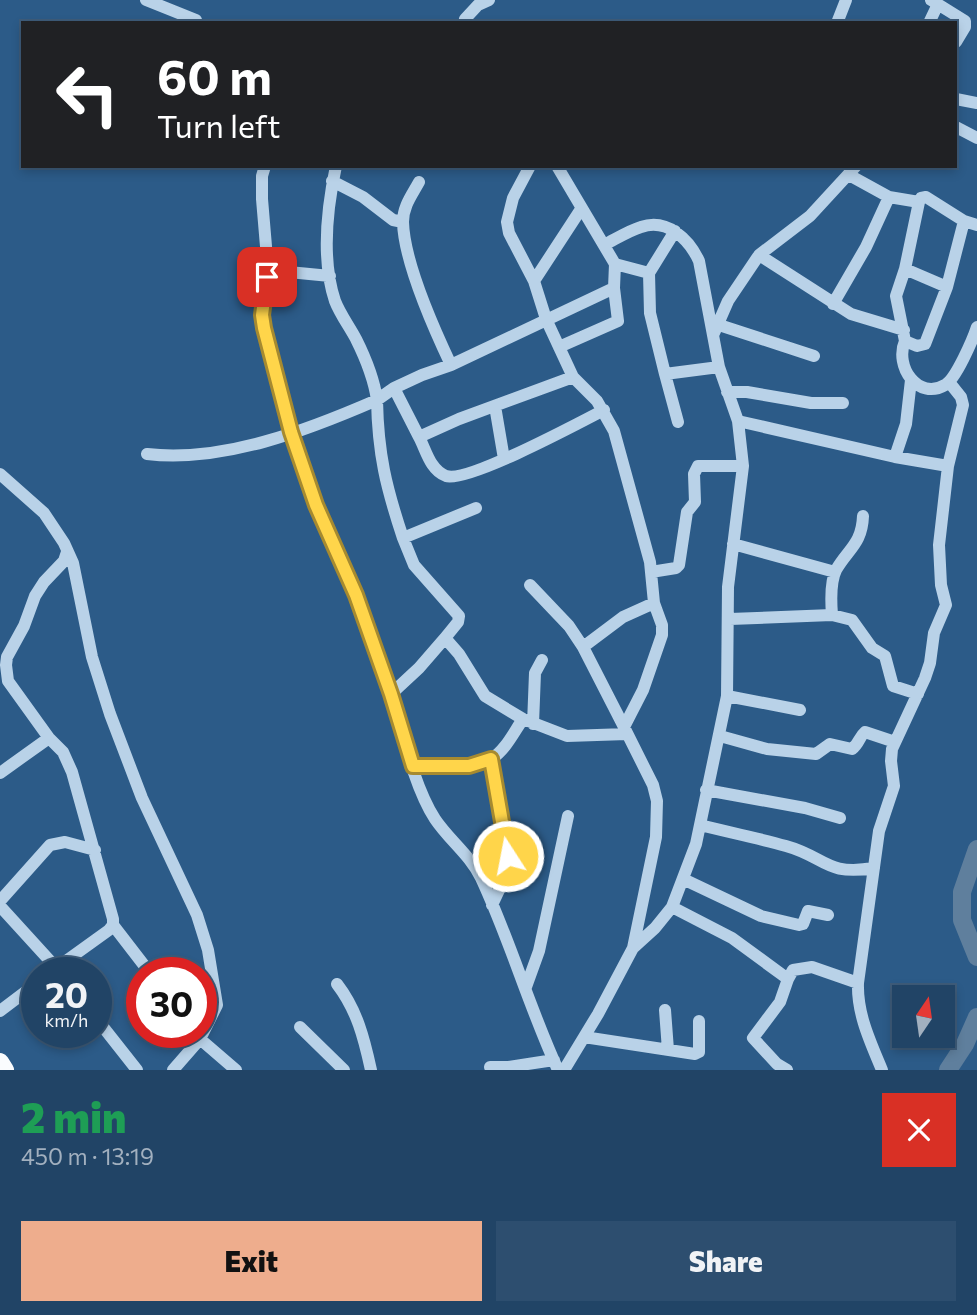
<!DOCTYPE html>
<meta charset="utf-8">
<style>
body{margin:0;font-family:Commissioner,sans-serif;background:#2d4e6f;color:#f1f3f6;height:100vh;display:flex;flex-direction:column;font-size:26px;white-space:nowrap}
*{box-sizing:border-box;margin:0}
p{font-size:23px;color:#a2b0bf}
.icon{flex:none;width:38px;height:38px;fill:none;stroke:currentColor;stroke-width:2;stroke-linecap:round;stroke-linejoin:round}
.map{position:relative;height:1070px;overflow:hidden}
.drawer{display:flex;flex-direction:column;background:#214466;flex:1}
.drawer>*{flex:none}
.banner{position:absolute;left:21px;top:21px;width:936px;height:147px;border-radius:0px;box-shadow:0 4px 10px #0003,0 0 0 2px #3e5c7a;background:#202124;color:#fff;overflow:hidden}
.needle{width:46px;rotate:13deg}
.fabs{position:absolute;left:892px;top:985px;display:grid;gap:14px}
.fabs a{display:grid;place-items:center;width:63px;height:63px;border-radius:0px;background:#214466;box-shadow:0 4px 10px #0003,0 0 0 2px #3e5c7a;font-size:35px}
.speed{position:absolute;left:21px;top:957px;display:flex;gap:14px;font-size:35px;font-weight:700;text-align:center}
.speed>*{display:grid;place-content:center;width:91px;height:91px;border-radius:50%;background:#214466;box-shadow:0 4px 10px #0003,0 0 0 2px #3e5c7a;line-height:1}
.speed small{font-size:18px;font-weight:400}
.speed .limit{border:10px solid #d22;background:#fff;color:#111}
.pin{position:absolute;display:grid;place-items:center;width:60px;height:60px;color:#fff;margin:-30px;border-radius:14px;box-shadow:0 4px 10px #0006}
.me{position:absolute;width:77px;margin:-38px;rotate:349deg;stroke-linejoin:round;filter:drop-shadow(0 0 5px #0008)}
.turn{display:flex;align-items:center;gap:24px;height:147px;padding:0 21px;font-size:32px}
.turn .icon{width:91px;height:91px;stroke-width:2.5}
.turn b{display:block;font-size:49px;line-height:60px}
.round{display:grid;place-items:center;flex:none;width:74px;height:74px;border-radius:0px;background:#2d4e6f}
.overview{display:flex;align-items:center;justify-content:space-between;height:119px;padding:0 21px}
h1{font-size:42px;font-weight:800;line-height:52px;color:#1e9e55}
.cta{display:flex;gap:14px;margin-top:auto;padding:14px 21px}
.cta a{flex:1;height:80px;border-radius:0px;background:#eead8d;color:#111;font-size:28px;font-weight:800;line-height:80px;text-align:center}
.cta a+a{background:#2d4e6f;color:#f1f3f6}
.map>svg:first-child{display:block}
</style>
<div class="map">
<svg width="977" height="1070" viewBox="0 0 977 1070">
<rect width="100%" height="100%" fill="#2c5b88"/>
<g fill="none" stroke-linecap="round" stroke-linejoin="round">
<!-- river -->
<path stroke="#5f7f9d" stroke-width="18" d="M977,849L962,892V920L977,957
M948,1070L965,1044L977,1017"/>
<!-- minor -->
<path stroke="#b9d2e8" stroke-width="12" d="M146,0L196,20
M931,0L965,21V27L956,42
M467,23L465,19L478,5L489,0
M837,23L846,0
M929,23L938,4
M956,99L977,103
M956,127L977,138
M265,166L262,176V199L268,270L262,315L269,355L291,433L316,505L356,595L391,694
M336,166C327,208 321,259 335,301C340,314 349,326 356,339C365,357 374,379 377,400L394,388
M530,166L513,198L507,222L509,233L534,281L546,319L573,377L597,401L614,431L650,562L654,603L623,617L583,647L624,727
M849,175L889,197L919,202L921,198L926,197L964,221L977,225
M332,181L363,197L393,220L403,222
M419,182C412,195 403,206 403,222C404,261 434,329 451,365L422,375L394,388L419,437L459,419L573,377
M919,202L905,269L896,296L905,341L917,346L925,344L947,287
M759,255L810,216L856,166
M615,264L649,273L650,313L665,374L719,367
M905,269L947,287L964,221
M268,270L330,276
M649,273L675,231
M534,281L581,209
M833,304L866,247L889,197
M716,324L814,356
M714,333L728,301L759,255L851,314L904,330
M905,341C894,366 918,401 945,385C956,379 973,339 977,327
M559,347L618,321L614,288
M451,365L614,288L615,264L557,166
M665,374L678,422
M727,392H747L811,403H843
M495,406L504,459
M738,421L895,457L948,466L939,545L941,585L946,605L934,633L930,663L925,678L892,749L891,761L894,786L879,831L858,983C857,1014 870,1041 882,1070
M419,437C426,450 430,470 446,476C467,483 579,423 604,410
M147,454C223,463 308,430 377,400C378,454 386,487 403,538
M895,457L906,424L911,380
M948,466L963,405L961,397L949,382
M0,474L44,513L64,543L73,563L92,657L110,714L142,798L197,915L208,950L217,1005L200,1039L195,1032
M476,508L403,538L414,565L459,616L458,622L445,638L459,654L485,696L523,719L567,736L627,734
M733,544L835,572
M67,552L64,561L44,582L35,596L24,626L7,657L6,665L8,681L49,738L63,752L72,772L113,919V925L150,973
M651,572L676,568L679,565L687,512L695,502L694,474L698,466H743
M530,585L569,626L583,647
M832,615L852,620L872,648L885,656L893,686L918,694
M730,619L832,615C831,602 830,582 836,570C848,549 862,544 863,516
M445,638L419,668L391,694C402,731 414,787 435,819C449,840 470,855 481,878C510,940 529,1007 558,1070
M727,696L800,710
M533,724L535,673L542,660
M720,736L767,749L816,754L830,744L852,749C859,744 859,737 865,732L895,742
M491,759L508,856L501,886L492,905
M413,767C434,766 473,771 491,759C505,751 514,732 523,719
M0,773L49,738
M706,790L805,808L840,818
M700,825C728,832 757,838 786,846C826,857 825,876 874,868
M683,879L761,916L799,925L803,924L808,911L828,915
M0,901L50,845L65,842L95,850
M0,906L61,973
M672,907L732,938L788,979L780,1002L753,1038L777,1064L787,1070
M633,948L656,837L657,801L653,785L624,727L643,690L662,635V625L654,603
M52,971L109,930L113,925
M788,979L793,970L812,967L858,983
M337,984C357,1010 364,1038 371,1070
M526,987L539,951L568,816
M665,1010L668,1050
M0,1011L37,983
M96,1018L137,1070
M300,1027L344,1070
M584,1037L695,1054L699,1052V1021
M490,1067H508L554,1060
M173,1070L200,1039L236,1070
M564,1070L598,1014L633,948L655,928L672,907L696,844L727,696L728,587L743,466L738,421L719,367L699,261C689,239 667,218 641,227C628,231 616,239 604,245"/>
<!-- major -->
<path stroke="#fafcfe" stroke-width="18" d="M0,1062L5,1070"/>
</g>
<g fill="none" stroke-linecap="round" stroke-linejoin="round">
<defs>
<path id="route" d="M267,277L262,315L264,328L291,432L316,505L356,595L391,694L413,766H469L491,759L508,856"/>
</defs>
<!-- route casing -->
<use href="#route" stroke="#a68a30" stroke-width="18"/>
<!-- route -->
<use href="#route" stroke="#ffd54a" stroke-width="12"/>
</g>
</svg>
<div class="fabs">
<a><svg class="needle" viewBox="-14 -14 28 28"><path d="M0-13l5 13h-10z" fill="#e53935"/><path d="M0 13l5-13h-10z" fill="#a2b0bf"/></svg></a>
</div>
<div class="speed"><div>20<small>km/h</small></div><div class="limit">30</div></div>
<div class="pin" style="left:267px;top:277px;background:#d93025"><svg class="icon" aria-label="arrive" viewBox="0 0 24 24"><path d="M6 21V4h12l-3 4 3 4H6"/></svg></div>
<svg class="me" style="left:508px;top:856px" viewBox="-20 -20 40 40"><circle r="17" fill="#ffd54a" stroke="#fff" stroke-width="3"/><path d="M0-11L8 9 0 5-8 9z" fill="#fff"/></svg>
<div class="banner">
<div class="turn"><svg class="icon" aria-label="left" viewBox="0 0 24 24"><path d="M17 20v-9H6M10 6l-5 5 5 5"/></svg><div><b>60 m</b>Turn left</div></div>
</div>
</div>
<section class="drawer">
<div class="overview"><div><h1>2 min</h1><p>450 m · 13:19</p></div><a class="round" style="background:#d93025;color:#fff"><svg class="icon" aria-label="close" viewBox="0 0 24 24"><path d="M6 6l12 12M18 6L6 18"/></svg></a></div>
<div class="cta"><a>Exit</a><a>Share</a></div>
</section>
